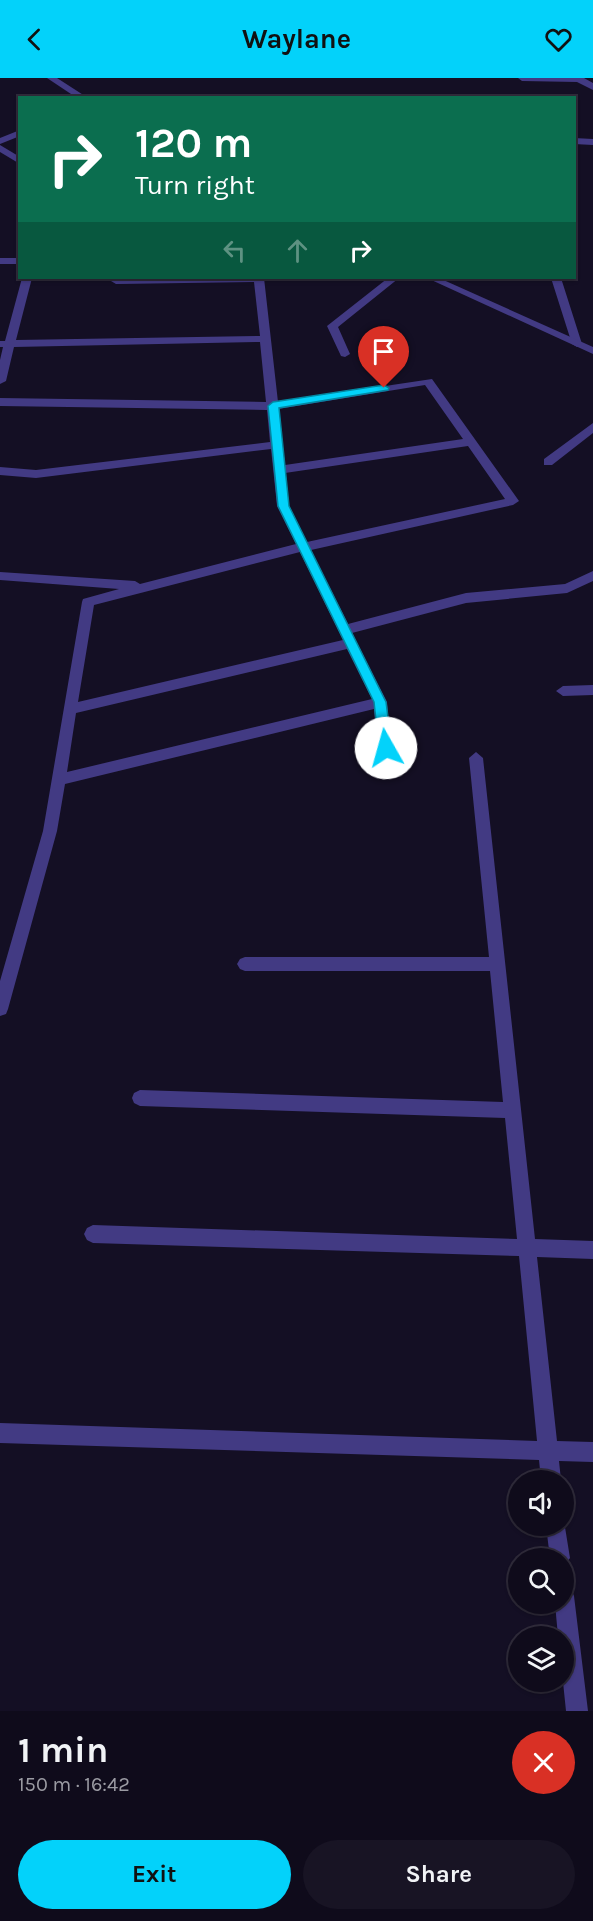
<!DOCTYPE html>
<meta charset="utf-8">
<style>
body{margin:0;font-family:Karla,sans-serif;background:#181424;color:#f1f3f6;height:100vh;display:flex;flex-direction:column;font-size:22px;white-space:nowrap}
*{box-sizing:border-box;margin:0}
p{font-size:20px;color:#9b9ba3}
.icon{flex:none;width:33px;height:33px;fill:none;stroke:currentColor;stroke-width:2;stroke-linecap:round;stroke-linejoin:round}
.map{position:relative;height:1633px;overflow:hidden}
.sheet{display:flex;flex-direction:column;background:#0f0b1b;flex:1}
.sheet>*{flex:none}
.top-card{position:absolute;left:18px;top:18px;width:558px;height:183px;border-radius:0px;box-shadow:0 2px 4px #0004,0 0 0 2px #2f2b3a;background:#0b6e4f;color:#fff;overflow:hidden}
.controls{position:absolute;left:508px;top:1392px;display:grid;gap:12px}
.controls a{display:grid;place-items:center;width:66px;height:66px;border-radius:50%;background:#0f0b1b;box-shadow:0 2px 4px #0004,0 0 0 2px #2f2b3a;font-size:30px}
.pin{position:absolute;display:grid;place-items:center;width:51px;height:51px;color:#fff;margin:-62px -26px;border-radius:50% 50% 50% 0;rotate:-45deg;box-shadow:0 0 6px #0007}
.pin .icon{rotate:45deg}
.me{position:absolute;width:66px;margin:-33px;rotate:353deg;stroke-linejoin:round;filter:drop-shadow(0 0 4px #0008)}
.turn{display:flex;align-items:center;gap:21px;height:126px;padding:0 18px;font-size:27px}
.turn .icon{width:78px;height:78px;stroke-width:2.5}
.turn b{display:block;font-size:42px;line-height:51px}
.lanes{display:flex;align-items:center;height:57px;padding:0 18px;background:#0003;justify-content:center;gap:30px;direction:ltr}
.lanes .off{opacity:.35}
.round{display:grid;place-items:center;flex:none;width:63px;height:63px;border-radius:32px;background:#181424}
.summary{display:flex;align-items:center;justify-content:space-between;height:102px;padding:0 18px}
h1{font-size:36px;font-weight:700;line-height:45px}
.action{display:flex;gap:12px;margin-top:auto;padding:12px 18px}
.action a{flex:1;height:69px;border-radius:36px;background:#03d2fa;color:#111;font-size:24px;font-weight:700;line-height:69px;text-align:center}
.action a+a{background:#181424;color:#f1f3f6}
header{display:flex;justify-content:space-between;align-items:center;height:78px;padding:0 18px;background:#03d2fa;color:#111;font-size:27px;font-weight:700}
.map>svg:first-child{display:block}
</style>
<header><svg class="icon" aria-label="back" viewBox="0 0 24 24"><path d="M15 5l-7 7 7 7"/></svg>Waylane<svg class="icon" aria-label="heart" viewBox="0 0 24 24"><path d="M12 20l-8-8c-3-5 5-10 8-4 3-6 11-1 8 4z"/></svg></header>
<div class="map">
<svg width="593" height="1633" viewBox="0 0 593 1633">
<rect width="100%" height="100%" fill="#140f24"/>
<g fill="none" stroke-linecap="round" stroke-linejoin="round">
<!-- service -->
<path fill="#423a83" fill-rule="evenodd" d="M518,0H584L593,5V12L577,4L522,3Z
M20,52V58L0,66V60Z
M574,60L593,61V67L574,66Z
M0,67L20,79V86L0,74Z
M0,180H20V186H0Z
M22,200H32L16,262L260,258L254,204L116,206L111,203L116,200H264L278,324L432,301L519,423L513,427L311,472L348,546L466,515L565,506L593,493V503L567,515L466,525L352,555L387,624L392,680L390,684L385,686L378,680L374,631L65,706L57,753L8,931L6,936L0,938V903L43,753L82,524L83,521L119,511L0,502V494L135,503L140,506L296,466L277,428L271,371L36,400L0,397V389L36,392L270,364L267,332L0,328V320L266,324L260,264L14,269L6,303L0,306V282L3,269H0V263H5ZM425,307L463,361L285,387L278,331ZM468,368L505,421L307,464L289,428L285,395ZM300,474L343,562L78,624L94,527ZM347,571L372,621L67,694L76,635Z
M388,200H399L338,249L350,276L345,279L341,278L327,248Z
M551,200H561L582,266L581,268L577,269L572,266Z
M593,345V355L552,387H544V381Z"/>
<!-- minor -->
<path fill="#423a83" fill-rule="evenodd" d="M47,0H57L88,20H77Z
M427,200H439L593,269V276Z
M593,607V617L563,618L556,613L563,608Z
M476,674L483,680L535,1161L593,1163V1181L537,1179L557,1363L593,1364V1384L559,1383L561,1402H541L539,1382L0,1365V1345L537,1363L519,1178L93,1165L87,1162L84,1156L87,1150L93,1147L517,1161L505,1040L140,1028L134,1025L132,1020L134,1015L140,1012L503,1024L490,893H245L240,891L237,886L240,881L245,879H489L469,680Z
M564,1443L570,1480L564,1488V1480H550L546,1448H564Z
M564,1508L571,1511L574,1518L588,1633H566L563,1604L564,1558H558L555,1526H564Z"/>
</g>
<!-- route -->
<path fill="#03d2fa" stroke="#0288a2" stroke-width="1.5" d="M384,307L389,310L388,312L279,330L289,428L386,624L392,670L386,675L379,670L374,624L278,428L268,328L273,324Z"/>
</svg>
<div class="controls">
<a><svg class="icon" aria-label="sound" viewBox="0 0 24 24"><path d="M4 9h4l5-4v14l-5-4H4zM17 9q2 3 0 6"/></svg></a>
<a><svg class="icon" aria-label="search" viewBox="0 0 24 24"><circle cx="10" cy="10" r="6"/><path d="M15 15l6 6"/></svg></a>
<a><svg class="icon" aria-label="layers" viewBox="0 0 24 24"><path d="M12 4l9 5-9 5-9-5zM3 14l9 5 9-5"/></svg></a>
</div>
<div class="pin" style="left:384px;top:310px;background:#d93025"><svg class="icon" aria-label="arrive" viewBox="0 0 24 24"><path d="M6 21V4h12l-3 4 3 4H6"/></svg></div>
<svg class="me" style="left:386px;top:670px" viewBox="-20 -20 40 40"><circle r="19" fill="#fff"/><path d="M0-13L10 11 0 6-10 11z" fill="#03d2fa"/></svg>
<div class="top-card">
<div class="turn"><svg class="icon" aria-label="right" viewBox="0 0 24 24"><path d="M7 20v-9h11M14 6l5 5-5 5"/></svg><div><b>120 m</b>Turn right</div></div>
<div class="lanes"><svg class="icon off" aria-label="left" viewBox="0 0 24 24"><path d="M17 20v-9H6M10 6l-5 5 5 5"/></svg><svg class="icon off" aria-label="ahead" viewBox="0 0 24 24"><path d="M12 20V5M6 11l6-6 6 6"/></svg><svg class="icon" aria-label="right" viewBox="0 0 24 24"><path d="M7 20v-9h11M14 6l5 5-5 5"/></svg></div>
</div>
</div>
<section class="sheet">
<div class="summary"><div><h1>1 min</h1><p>150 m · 16:42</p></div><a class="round" style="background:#d93025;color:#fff"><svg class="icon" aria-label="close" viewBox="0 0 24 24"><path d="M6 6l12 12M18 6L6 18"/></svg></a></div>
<div class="action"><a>Exit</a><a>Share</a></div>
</section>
